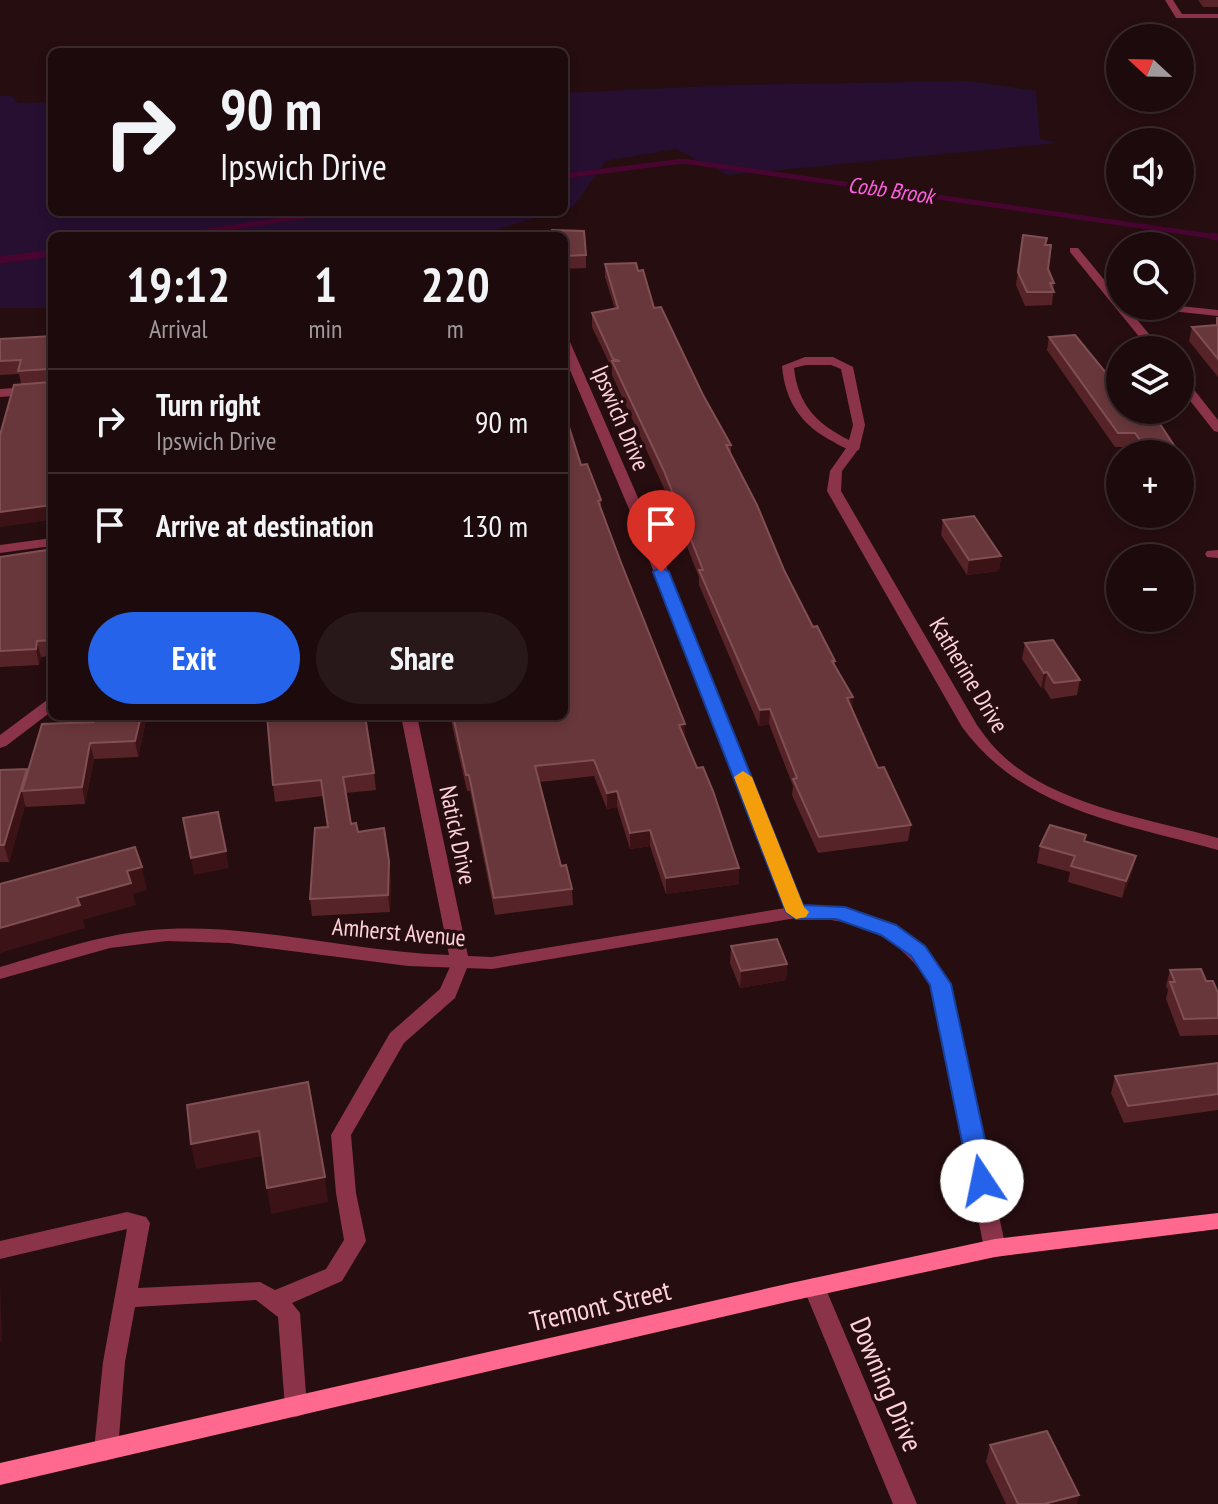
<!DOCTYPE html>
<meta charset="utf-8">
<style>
body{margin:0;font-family:"PT Sans Narrow",sans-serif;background:#29181a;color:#f1f3f6;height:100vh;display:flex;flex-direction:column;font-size:30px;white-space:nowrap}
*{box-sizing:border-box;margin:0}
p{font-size:26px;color:#a09a9d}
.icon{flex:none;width:44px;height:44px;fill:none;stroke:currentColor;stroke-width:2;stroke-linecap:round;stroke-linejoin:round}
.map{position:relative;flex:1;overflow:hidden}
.sheet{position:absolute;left:48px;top:232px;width:520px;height:488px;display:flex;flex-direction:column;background:#1c0a0c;border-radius:12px;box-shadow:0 4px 12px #0003,0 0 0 2px #3a2b2d}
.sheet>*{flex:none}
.top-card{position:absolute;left:48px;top:48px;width:520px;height:168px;border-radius:12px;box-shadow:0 4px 12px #0003,0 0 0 2px #3a2b2d;background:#1c0a0c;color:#f1f3f6;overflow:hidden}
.needle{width:52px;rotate:292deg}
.tools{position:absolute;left:1106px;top:24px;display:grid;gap:16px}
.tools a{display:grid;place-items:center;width:88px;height:88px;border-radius:50%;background:#1c0a0c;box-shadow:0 4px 12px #0003,0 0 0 2px #3a2b2d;font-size:40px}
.pin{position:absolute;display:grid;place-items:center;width:68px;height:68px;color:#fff;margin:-82px -34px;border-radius:50% 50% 50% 0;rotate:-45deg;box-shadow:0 0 8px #0007}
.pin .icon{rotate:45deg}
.me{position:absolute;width:88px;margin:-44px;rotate:349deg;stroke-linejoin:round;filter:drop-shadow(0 0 6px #0008)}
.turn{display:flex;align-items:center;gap:28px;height:168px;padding:0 40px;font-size:36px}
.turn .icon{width:104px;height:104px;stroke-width:2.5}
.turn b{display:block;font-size:56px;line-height:68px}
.eta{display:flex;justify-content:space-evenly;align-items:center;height:136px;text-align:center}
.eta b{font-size:48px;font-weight:700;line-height:56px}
.primary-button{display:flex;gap:16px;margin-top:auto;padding:16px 40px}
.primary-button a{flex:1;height:92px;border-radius:48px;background:#2563eb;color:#fff;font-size:32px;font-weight:700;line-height:92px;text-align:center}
.primary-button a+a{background:#29181a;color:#f1f3f6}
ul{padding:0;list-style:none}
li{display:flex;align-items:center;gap:24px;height:104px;padding:0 40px;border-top:2px solid #3a2b2d}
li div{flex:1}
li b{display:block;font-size:30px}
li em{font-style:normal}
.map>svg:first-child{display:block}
</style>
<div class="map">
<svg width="1218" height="1504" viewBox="0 0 1218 1504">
<rect width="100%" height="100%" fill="#260d10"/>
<!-- green -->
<path fill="#260f31" d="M969,81L1036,91L1040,139L1057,143L728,175L676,149L606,161L573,207L564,209V93L730,85Z
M10,95L18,103L52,102V212H555L475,236H52V308H0V96Z"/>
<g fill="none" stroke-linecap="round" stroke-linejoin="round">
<!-- stream-far1 -->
<path stroke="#470530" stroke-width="5" d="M564,176L683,161L1218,237
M176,236L333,212"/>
<!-- stream -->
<path stroke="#470530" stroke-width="7" d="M1212,236L1218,237
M0,260L52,253"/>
<!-- service -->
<path fill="#8a3349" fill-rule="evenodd" d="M805,357H833L853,367L865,425L859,450C849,451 842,447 834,442C802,426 785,402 782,366ZM806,365H831L841,369L853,425L849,440C817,424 798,405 794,368Z
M460,957L466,958L469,963L455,998L404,1043L351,1135L356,1193L366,1241L342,1281L292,1303L300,1313L307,1407L304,1414L296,1417L288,1414L285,1407L278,1317L256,1300L135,1307L125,1362L118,1450L114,1457L106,1461L98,1457L94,1450L103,1362L127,1229L0,1259V1241L127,1212L146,1217L150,1223L138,1288L260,1282L275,1290L326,1269L344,1240L336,1193L331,1135L390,1033L440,989L454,958Z"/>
<!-- minor -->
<path fill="#8a3349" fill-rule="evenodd" d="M1165,0H1173L1182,14H1218V18H1176Z
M1070,248H1078L1120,299V306H1126L1162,350H1150L1070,252Z
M1146,306H1180L1218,310V316L1152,309Z
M564,339L570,342L646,516L802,906L839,908L886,922L920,946L947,979L1006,1248L1003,1254L995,1257L987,1254L984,1248L931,985C898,934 855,917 796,918L492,969L408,966L229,943L167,941L110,948L0,979V967C55,951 110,931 168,929C262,925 355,952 449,955L401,716H417L468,956L492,957L785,908L632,516L564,356Z
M1180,376L1184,377L1218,420V432L1214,431L1180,388Z
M52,385V393L0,397V389Z
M854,443L860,447L842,471L841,491L977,725C983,733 989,742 996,749C1049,805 1147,818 1218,838V850C1125,824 1022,810 962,727L827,491L830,471L849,444Z
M52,538V546L0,553V545Z
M1218,550V558L1207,557L1205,554L1207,551Z
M52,698V711L6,746L0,748V735L47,700Z
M814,1278L822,1281L825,1287L917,1504H893L803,1287L806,1281Z"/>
<!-- secondary -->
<path fill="#ff6990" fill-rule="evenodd" d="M1218,1213V1229L995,1257L791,1301L0,1485V1463L791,1283L995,1239Z"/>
</g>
<!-- wall -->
<path fill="#562428" d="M1198,0H1218V7H1203Z
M1023,235L1045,245L1048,269L1054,283L1052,305L1025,306L1016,285Z
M564,236L586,255V268L564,269Z
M605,264L638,271L654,308L731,445V455L784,570L813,627L835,661V666L853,697L852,710L878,768L911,825L908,841L818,853L792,795L793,786L769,724L759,726L699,585V577L663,486L612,375V369L592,327V313L615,309L605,277Z
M1217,318H1218V377L1189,341L1192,327L1216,325Z
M1075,335L1120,390V410H1136L1146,422L1158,421L1183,459L1180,473V454H1137L1133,447H1115L1047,350L1049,337Z
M52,336V520L19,374L0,375V339Z
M564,411L581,465L601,500V509L739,884L666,894L650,846L630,849L617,807L607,809L594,776L540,782L561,866L572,889L573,905L495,915L470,791H467L450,716H564Z
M943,520L1001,556L999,571L967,575L941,535Z
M0,557L50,565L52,596V656L41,657L39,665L0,667Z
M1025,643L1080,680L1077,695L1051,699L1044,688H1041L1022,659Z
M95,716H147L138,757L94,759L85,804L26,807L25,805L9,862H0V770L27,772L94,722Z
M374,773L376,790L346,793L351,824L391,878L390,912L312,916L310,899L327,827L323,796L275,802L273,785Z
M1085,841L1136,856L1132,872L1122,898L1068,882L1070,872L1037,863L1040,846Z
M731,946L787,964L786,980L740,988L730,963Z
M1170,970L1206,981L1218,993V1035L1180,1036L1166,999L1168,990L1166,986Z
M1218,1063V1110L1124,1123L1111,1093L1115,1076Z
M990,1445L1077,1504H1006L986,1462Z"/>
<!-- shaded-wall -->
<path fill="#3b1317" d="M52,505V520L0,527V512Z
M47,550L50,565L52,596V635Z
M1001,556L999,571L967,575L969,560Z
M37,641L41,657L39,665L36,649Z
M1047,672L1044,688H1041L1044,673Z
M853,697L852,713L847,698Z
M770,709L769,724L759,726L760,710Z
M141,716H147L138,757L135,741Z
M685,724V740L679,725Z
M90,743L94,759L85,804L82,787Z
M27,769L31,785L22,791L25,805L9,862L4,845Z
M617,791V807L607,809V793Z
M650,830V846L630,849V833Z
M226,851L229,868L194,875L191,858Z
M1136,856L1132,872L1122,898L1126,881Z
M389,861L391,878L390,912L388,895Z
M142,867L147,890L133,894L136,905L83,920L85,928L0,953V928L77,898L127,871Z
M739,868V884L666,894V878Z
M787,964L786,980L740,988L741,971Z
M259,1131L263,1156L196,1169L191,1144Z
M325,1177L328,1202L271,1214L267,1188Z
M0,1280L2,1341L0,1342Z
M1079,1495L1077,1504H1044Z"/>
<!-- building -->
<path fill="#68373b" stroke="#804f54" stroke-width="2" d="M552,230L584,231L586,255L564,256V236H552Z
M1023,235L1047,238L1045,245H1051L1048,269L1054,283H1050L1054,292H1027L1018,272Z
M636,263L638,271L643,270L654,308L661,307L703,395L731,445H726L757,505L784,570L813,627L817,626L835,661H832L853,697L847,698L878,768L884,767L911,825L819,837L793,779L797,778L770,709L760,710L699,570H703L664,471L612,361H620L613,359L592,313L618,308L605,264Z
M1217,318H1218V359L1192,327L1217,325Z
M1075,335L1120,390V410H1136L1146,422L1158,421L1183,459H1180V454H1150L1135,433H1118L1049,337Z
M52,336V371L49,369L18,371L21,360L0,361V339Z
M52,373V505L0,512V435L14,385L50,382Z
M564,411L581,465L587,464L601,500L598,501L620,560L685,724L679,725L697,768L703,767L713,791L739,868L666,878L650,830L630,833L617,791L607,793L594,760L535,766L561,866L566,865L572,889L494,898L469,775H466L453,716H564V651L568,650L564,640Z
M974,516L1001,556L969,560L943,520Z
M47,550L52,640L37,641L36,649L0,651V557Z
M1053,640L1080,680L1054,683L1047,672L1044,673L1025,643Z
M95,716H141L135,741L90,743L82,787L22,791L42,724L94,722Z
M267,716H365L374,773L343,777L351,824L356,823L358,832L384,828L389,861L388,895L310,899L315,828L328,827L321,780L273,785Z
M27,769L4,845H0V770Z
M218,812L226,851L191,858L183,818Z
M1050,825L1086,835L1084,841L1136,856L1126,881L1071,866L1075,856L1040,846Z
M135,847L142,867L127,871L131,883L77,898L80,905L0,928V884Z
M777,939L787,964L741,971L731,946Z
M1201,969L1206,981H1213L1218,993V1018L1184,1019L1170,982H1175L1170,970Z
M1218,1063V1094L1128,1106L1115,1076Z
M308,1082L325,1177L267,1188L259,1131L191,1144L187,1105Z
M1047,1431L1079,1495L1044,1504H1018L990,1445Z"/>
<!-- route -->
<path fill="#2563eb" stroke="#184099" stroke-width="2" d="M661,567L669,572L803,905L845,907L896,925L925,946L951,984L994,1181L990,1188L982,1190L974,1188L970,1181L930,985L911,956L881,935L836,919H796L786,912L653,572Z"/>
<!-- slow -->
<path fill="#f59e0b" d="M743,771L752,777L804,907L809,912L806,917L796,919L786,912L734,777Z"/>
<g text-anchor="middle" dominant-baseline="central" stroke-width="7" stroke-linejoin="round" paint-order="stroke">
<!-- far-water labels -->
<g font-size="22" font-style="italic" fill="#ff60e3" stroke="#260d10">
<text transform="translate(891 190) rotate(8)">Cobb Brook</text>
</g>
<!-- street labels -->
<g font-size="24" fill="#ffd2da" stroke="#260d10">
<text transform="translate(621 418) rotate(67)">Ipswich Drive</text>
<text transform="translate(969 675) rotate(59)">Katherine Drive</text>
<text transform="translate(458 835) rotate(78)">Natick Drive</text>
<text transform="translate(399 932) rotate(5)">Amherst Avenue</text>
</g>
<!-- near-street labels -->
<g font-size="28" fill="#ffd2da" stroke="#260d10">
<text transform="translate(600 1305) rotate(-13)">Tremont Street</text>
<text transform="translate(887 1384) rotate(67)">Downing Drive</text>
</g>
</g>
</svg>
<div class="tools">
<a><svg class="needle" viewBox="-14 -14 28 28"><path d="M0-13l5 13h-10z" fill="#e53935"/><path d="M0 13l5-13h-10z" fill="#a09a9d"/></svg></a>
<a><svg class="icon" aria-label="sound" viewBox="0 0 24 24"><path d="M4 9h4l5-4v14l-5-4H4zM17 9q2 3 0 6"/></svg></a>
<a><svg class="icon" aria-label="search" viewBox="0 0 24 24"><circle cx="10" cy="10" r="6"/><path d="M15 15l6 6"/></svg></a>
<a><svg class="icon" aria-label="layers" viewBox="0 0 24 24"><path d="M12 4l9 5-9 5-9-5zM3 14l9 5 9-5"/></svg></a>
<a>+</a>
<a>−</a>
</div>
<div class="pin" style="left:661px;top:572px;background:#d93025"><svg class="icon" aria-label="arrive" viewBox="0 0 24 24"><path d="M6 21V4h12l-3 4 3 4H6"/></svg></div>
<svg class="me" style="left:982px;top:1181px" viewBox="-20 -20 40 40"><circle r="19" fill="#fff"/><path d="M0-13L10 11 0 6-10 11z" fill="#2563eb"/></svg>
<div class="top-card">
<div class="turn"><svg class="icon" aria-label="right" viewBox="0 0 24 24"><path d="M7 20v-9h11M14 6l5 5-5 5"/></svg><div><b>90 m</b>Ipswich Drive</div></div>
</div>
<section class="sheet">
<div class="eta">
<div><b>19:12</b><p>Arrival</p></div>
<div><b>1</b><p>min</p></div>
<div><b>220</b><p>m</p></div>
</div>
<ul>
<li><svg class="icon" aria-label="right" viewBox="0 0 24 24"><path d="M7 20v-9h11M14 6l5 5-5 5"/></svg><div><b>Turn right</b><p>Ipswich Drive</p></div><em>90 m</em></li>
<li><svg class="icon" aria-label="arrive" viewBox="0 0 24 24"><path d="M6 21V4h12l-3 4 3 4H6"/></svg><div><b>Arrive at destination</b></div><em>130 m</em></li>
</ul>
<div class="primary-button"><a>Exit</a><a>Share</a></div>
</section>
</div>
